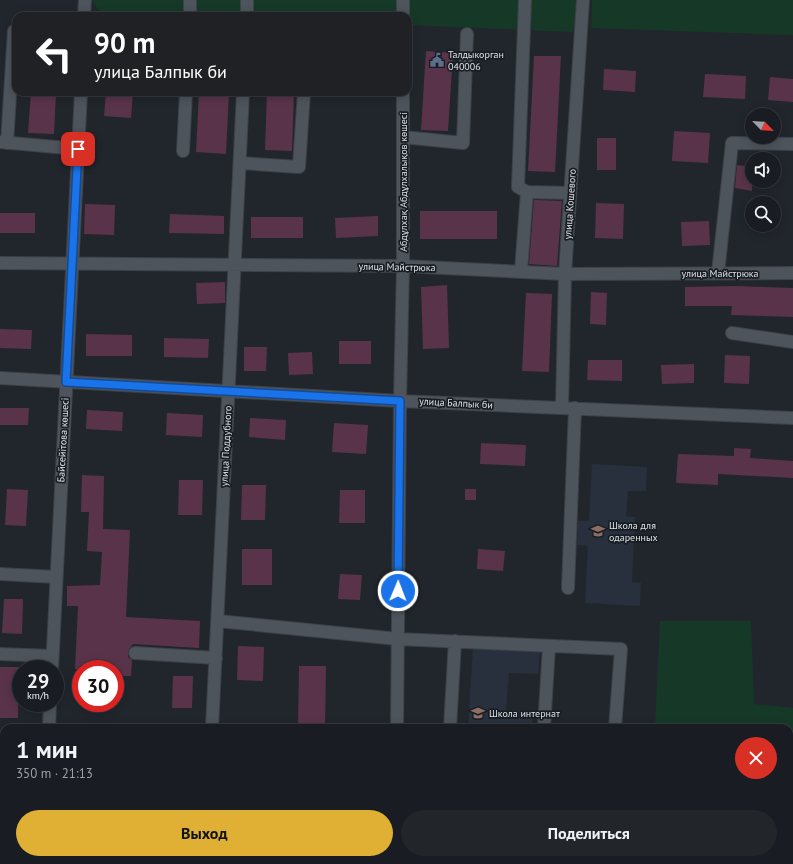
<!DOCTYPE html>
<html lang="ru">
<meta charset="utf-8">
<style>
body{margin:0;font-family:"PT Sans",sans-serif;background:#22252a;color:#f1f3f6;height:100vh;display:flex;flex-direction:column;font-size:15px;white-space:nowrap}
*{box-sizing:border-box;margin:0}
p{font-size:13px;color:#9fa1a5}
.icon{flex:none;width:22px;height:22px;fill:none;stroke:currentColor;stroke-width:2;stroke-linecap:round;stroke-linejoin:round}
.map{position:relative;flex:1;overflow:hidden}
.sheet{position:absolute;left:0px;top:724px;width:793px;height:140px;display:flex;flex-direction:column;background:#191c22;border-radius:12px 12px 0 0;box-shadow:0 2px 10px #0003,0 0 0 1px #373a40}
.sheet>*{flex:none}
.top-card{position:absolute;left:12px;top:12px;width:400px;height:84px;border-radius:12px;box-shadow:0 2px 10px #0003,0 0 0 1px #373a40;background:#202124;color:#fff;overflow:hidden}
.needle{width:26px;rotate:115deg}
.controls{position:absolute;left:745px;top:108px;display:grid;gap:8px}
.controls a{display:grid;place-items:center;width:36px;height:36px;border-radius:50%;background:#191c22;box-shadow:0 2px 10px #0003,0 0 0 1px #373a40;font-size:20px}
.speed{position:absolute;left:12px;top:660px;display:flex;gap:8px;font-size:20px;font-weight:700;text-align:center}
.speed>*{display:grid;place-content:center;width:52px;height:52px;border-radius:50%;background:#191c22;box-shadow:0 2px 10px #0003,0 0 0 1px #373a40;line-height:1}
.speed small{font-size:10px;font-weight:400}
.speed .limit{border:6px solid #d22;background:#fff;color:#111}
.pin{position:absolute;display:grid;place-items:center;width:34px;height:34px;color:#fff;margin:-17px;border-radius:8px;box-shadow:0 2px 6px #0006}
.me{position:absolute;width:44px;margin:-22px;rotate:1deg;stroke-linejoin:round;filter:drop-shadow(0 0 3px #0008)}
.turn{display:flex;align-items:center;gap:14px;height:84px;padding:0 16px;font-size:18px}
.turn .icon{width:52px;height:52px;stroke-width:2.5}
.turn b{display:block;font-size:28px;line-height:34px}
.round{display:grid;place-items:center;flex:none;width:42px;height:42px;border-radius:21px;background:#22252a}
.summary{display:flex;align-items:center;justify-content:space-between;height:68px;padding:0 16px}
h1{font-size:24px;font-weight:700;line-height:30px}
.button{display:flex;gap:8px;margin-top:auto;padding:8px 16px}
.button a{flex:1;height:46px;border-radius:24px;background:#dfb034;color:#111;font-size:16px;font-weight:700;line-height:46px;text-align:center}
.button a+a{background:#22252a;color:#f1f3f6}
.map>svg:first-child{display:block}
</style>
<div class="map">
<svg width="793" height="864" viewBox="0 0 793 864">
<rect width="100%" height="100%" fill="#21262d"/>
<!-- built -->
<path fill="#27303c" d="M592,464L647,467L646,491H628L626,516L635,517L632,582L641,583L640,606L585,603L588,546L577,545L578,521H589Z
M473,646L540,650L538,674L509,673L506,710L533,711L532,728H468Z"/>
<!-- green -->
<path fill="#163927" d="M91,0H245L246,16H103Z
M253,0H397L396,16H253Z
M409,0H578L573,32L408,25Z
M592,0H793V35L591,28Z
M660,621H751L754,704L793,708V814H789V728H655Z"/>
<!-- building -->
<path fill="#59334a" d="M426,51L453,53L448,131L421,130Z
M534,56H561L555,172L528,171Z
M604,69L636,71L635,92L603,90Z
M705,74L746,76L745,99L703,97Z
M770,77L793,79V102L768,100Z
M31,92H56L54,134L28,133Z
M106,92H133L131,118L104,116Z
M199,92H229L226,154L196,152Z
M267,92H294L292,151L265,150Z
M674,131L710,133L708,163L672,161Z
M597,138H616V170H597Z
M737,165L752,167V191L735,188Z
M534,200L562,201L557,266L529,264Z
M596,203L624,204L623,239L595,238Z
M85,204L115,205L114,235L84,234Z
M420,211H497V239H420Z
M0,213H35V233H0Z
M170,214L224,216V234L169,233Z
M378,216V236L336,238L335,218Z
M251,217H303V238H251Z
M709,221L710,245L682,246L681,222Z
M225,282V303L197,304L196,283Z
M447,285L449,348L423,349L421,287Z
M734,286L793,288V317L731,315L732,306H685V287Z
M591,292L607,293L606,325L590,324Z
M526,293L552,294L549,372L522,371Z
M0,329L32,330L31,349L0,348Z
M86,334L132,335V356H86Z
M164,338L209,339L208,358L164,357Z
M339,341H371V364H339Z
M244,347H267L266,371H244Z
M312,352L313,374L289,375L288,353Z
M725,355L750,356L749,384L724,383Z
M588,360H622V381L587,380Z
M694,364V383L662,384L661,365Z
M0,408H29L28,425H0Z
M87,410L123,412L122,431L86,429Z
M167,413L203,415L202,437L166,435Z
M250,418L286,420L285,440L249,437Z
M334,423L368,425L366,454L332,452Z
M481,443L526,445L525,466L480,464Z
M734,448L751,449L750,458L793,461V478L718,474V485L676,483L678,454L734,456Z
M82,475L104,476L103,529L130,530L126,617L200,621L199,648L133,644L129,649L128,653V657L132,660L131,676H115V669H75L78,606H67V586L100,585L102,552L87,551L89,512H81Z
M179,480H203L202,515H178Z
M242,485H266L265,520H241Z
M7,489L28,490L26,526L5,525Z
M465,489H476V500H465Z
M340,490H365V523H339Z
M242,549H272V585H242Z
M478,549L505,551L503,571L477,569Z
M340,574L362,575L360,600L338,599Z
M4,599H23L22,634L2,633Z
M238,646L264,647L263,681L237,680Z
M299,666H326L325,728H298Z
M0,667H19L18,718H0Z
M173,676H193L192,708H172Z"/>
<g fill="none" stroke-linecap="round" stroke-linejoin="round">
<defs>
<path id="minor" d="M84,16L85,0
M190,16V0
M247,16V0
M403,16V0
M403,137L463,143L467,34
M0,142L78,149
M7,143L14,31
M183,151L186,92
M240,163L299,167L304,92
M527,192L570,193
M0,263L403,266L565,274L793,273
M521,271L527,192L518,187L525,0
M718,273L732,143L793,144
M732,333L793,342
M0,378L400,401L793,418
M562,408L565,274L583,0
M0,574L56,577
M568,588L575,408
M218,621L398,639L621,649L615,728
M135,653L216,658
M0,654L52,656
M52,669L81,92
M49,728L50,703
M212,728L243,92
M397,728L400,401L403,266V92
M450,728L455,641
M544,728L549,646
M0,740H4
M0,833H4
M789,845H793
M42,864V860
M206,864V860
M373,864L374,860
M417,864V860"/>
</defs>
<!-- minor casing -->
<use href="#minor" stroke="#3d4148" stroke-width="14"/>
<!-- minor -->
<use href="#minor" stroke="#4e545c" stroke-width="12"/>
</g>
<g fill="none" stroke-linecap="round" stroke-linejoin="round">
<defs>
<path id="route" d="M78,149L66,382L400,401L398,591"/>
</defs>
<!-- route casing -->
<use href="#route" stroke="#114b97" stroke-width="10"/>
<!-- route -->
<use href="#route" stroke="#1a73e8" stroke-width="7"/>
</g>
<!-- icons -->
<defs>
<symbol id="civic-bare" viewBox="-9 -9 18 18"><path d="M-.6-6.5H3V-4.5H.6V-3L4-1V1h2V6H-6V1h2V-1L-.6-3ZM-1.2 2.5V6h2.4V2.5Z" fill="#5c6f8a" stroke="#181d24" stroke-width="2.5" paint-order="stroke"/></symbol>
<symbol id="school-bare" viewBox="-9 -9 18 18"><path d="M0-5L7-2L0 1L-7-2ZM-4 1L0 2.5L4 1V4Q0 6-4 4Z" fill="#8d6e63" stroke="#181d24" stroke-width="2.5" paint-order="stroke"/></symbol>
</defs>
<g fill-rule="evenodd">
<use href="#civic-bare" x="427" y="50" width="20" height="20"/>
<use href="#school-bare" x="588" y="521" width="20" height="20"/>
<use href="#school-bare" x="468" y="703" width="20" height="20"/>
</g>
<g text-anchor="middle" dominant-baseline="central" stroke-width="3.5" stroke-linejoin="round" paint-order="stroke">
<!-- poi labels -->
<g font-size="10" fill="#dde1e5" stroke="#181d24" text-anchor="start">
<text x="448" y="54">Талдыкорган<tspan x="448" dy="12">040006</tspan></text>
<text x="609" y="525">Школа для<tspan x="609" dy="12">одаренных</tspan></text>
<text x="489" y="713">Школа интернат</text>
</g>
<!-- street labels -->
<g font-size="10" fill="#dde1e5" stroke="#181d24">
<text transform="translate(403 182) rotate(-90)">Абдұлхақ Абдұлхалықов көшесі</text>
<text transform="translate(570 204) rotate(-86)">улица Кошевого</text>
<text transform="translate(397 267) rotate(1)">улица Майстрюка</text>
<text x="720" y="273">улица Майстрюка</text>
<text transform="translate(456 403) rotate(3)">улица Балпык би</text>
<text transform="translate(63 440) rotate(-87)">Байсейітова көшесі</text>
<text transform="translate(226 446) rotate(-87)">улица Поддубного</text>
</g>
</g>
</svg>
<div class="controls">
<a><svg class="needle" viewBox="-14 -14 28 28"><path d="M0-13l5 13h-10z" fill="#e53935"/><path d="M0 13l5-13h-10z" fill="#9fa1a5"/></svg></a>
<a><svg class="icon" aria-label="sound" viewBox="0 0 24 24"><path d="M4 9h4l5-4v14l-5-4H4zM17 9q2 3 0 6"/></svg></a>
<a><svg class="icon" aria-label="search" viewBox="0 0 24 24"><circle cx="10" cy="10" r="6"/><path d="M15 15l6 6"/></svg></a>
</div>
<div class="speed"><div>29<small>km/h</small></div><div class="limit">30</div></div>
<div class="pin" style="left:78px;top:149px;background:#d93025"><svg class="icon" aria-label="arrive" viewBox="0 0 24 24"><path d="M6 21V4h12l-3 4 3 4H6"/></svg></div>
<svg class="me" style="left:398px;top:591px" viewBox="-20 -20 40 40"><circle r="17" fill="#1a73e8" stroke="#fff" stroke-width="3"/><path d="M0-11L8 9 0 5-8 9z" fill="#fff"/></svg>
<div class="top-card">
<div class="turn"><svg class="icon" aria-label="left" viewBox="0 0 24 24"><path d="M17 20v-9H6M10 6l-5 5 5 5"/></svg><div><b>90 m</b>улица Балпык би</div></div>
</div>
<section class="sheet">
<div class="summary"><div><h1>1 мин</h1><p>350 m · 21:13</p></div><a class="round" style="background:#d93025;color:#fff"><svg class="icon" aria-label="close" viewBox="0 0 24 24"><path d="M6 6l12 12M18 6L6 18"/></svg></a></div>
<div class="button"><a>Выход</a><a>Поделиться</a></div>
</section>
</div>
